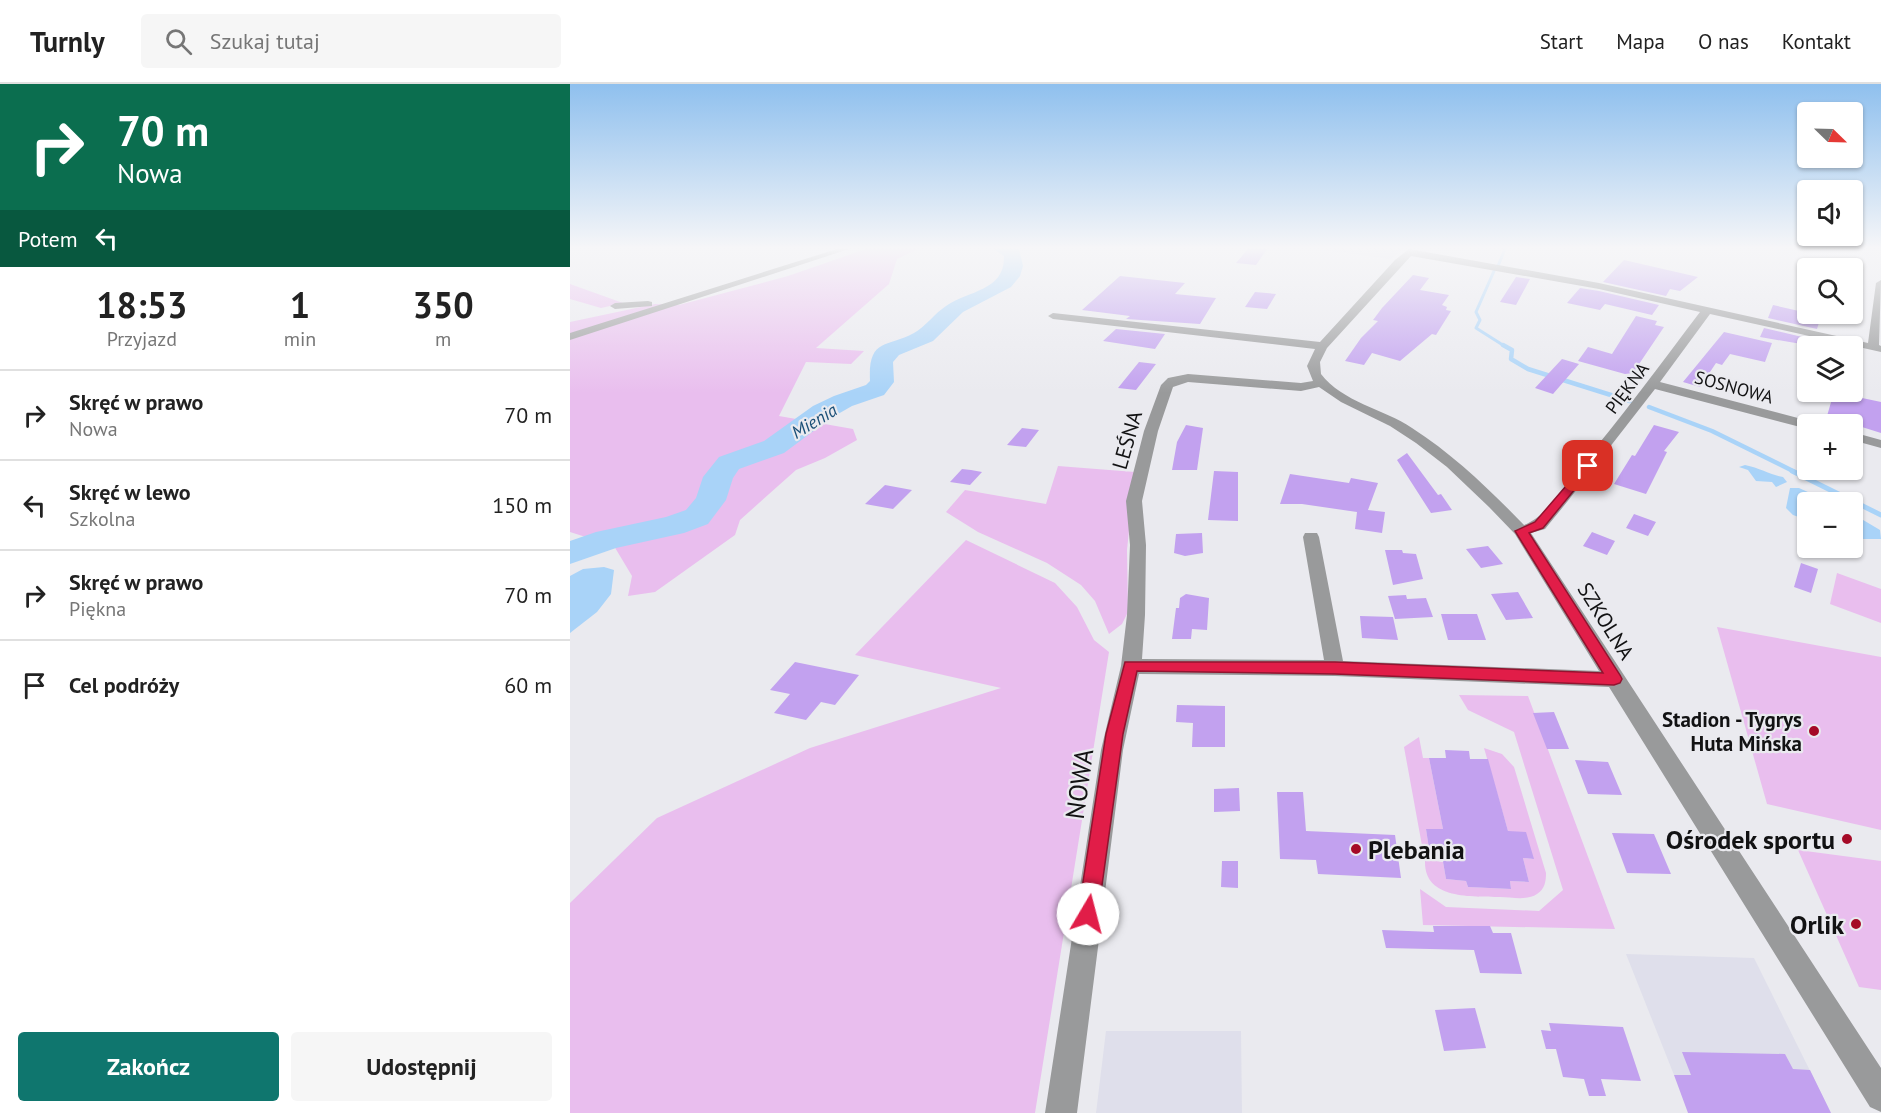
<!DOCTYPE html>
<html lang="pl">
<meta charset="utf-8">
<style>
body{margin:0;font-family:"PT Sans",sans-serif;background:#f6f6f6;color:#222;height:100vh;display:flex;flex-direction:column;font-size:22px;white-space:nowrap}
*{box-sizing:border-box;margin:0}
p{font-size:20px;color:#767676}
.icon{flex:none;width:33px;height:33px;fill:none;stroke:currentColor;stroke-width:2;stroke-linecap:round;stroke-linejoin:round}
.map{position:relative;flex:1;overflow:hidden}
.panel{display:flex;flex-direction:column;background:#fff;width:570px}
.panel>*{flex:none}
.guide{background:#0b6e4f;color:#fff;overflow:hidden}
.needle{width:39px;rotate:113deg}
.controls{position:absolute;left:1227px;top:18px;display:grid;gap:12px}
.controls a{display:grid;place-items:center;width:66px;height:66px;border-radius:6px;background:#fff;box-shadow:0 2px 4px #0004;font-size:30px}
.pin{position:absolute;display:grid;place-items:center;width:51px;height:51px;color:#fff;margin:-26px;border-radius:12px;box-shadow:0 3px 9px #0006}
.me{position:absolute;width:66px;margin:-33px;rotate:8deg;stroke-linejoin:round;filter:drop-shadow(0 0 4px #0008)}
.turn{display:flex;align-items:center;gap:21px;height:126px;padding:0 18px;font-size:27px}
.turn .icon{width:78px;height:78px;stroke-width:2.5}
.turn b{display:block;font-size:42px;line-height:51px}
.then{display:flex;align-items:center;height:57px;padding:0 18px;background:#0003;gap:12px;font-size:22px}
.eta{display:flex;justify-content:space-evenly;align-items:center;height:102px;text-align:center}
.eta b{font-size:36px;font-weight:800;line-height:42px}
.cta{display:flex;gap:12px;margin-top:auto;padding:12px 18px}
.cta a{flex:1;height:69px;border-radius:6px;background:#0f766e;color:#fff;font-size:24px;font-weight:800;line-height:69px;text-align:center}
.cta a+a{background:#f6f6f6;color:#222}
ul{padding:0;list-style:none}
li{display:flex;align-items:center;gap:18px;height:90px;padding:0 18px;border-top:2px solid #e0e0e0}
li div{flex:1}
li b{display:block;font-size:22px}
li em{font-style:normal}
header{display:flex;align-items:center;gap:36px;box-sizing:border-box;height:84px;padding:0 30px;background:#fff;border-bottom:2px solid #e0e0e0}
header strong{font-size:28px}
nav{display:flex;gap:33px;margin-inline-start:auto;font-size:21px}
.search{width:420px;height:54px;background:#f6f6f6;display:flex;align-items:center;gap:15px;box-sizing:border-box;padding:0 21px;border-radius:6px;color:#767676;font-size:22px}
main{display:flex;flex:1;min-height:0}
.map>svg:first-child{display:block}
</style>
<header>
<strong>Turnly</strong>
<div class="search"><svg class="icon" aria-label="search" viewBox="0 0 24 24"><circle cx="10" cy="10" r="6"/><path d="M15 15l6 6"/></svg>Szukaj tutaj</div>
<nav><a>Start</a><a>Mapa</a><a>O nas</a><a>Kontakt</a></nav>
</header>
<main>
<section class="panel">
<div class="guide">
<div class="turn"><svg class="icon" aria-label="right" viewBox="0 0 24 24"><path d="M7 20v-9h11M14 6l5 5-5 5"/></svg><div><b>70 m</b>Nowa</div></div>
<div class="then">Potem<svg class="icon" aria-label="left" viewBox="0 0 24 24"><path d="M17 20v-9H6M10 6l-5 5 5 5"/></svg></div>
</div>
<div class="eta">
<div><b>18:53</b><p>Przyjazd</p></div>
<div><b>1</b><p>min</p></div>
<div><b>350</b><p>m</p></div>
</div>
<ul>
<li><svg class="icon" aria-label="right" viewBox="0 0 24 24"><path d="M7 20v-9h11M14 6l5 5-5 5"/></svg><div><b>Skręć w prawo</b><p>Nowa</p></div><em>70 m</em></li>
<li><svg class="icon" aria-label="left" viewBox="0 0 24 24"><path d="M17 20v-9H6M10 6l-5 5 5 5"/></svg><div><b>Skręć w lewo</b><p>Szkolna</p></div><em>150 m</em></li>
<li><svg class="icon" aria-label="right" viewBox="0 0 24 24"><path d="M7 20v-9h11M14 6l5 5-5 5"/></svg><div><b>Skręć w prawo</b><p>Piękna</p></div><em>70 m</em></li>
<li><svg class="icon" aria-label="arrive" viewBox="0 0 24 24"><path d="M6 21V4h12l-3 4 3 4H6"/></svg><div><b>Cel podróży</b></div><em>60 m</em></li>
</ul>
<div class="cta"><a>Zakończ</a><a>Udostępnij</a></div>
</section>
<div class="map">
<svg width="1311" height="1029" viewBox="0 0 1311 1029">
<rect width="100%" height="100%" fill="#eaeaef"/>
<!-- built -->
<path fill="#dfdfeb" d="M747,165H834L820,175Z
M1056,870L1184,874L1261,1029L1104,991Z
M536,947H671L672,1029H526Z"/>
<!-- green -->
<path fill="#e9beee" d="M296,165H348L327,175L319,200L246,264L294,267L281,280L236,278L209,332L283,345L287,356L255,374L226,386L170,436L165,451L85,508L58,512L62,492L44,462L0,448V238L85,220L109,221L218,192Z
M0,200L53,219L31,224L0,215Z
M488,382L565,388L557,466L558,528L552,540L539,550L525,517L511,501L477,479L408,448L376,428L395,406L476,420Z
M396,456L485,499L507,523L524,556L539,568L465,1029H0V819L87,734L240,664L431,604L285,571Z
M1267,489L1311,505V539L1260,520Z
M1147,543L1311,573V746L1197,720Z
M889,611L958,612L1045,845L853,841L850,805L876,823L969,827L993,806L944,648L898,626Z
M849,653L853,674H859L873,745H856L860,771L853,767L834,663Z
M914,664L932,670L944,683L976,789C976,797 975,805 967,810C957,817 941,813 930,813C902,812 854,816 855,777L857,776L873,778L876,795L896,797L898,803L941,805L940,797L959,798L953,774L963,775L938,747Z
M1228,766L1311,777V906L1289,903Z"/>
<!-- water -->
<path fill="#a9d3f8" d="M1175,381C1190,384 1201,391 1213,393L1217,398L1206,403L1202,398L1186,397L1178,386L1169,383Z
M1220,404H1229L1260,418H1238L1237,436L1223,431L1216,424Z
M1283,430L1310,446L1311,455H1291L1283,452Z
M34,483L44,486L41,510L27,528L0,549V492L13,485Z"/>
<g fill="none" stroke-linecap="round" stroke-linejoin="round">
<!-- stream-far2 -->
<path stroke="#a9d3f8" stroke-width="3" d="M928,182L935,165
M924,187L906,228L910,236L906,244L936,263"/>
<!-- stream-far1 -->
<path stroke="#a9d3f8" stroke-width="4.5" d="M933,261L942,266L941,275L958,285L1060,317
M1079,323L1142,347L1225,388"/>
<!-- stream -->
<path stroke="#a9d3f8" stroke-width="5" d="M1222,387L1311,431"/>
<!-- river -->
<path fill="#a9d3f8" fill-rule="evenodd" d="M424,165H449L453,182L450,192L441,203L393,228L363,257L329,271L323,278L324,298L314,311L282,322L261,334L214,369L169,385L163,394L156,416L138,440L114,449L46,464L0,480V457L26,448L96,433L116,426L126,414L133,393L149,373L194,357L243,322L264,312L296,301L300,297C298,254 316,264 344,249C356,242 364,230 376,222C399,206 435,207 434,172Z"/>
</g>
<!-- building -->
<path fill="#c2a1ef" d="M678,165H697L686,181L666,179Z
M1054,176L1128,193L1110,207L1100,205L1096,212L1033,198Z
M843,191L859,194L850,206L879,211L872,221L877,223L876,226L881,227L866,251L862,250L830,277L802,269L794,281L775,277L791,254L808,237L803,236L812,224Z
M550,192L615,199L605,210L646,214L630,240L556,235L560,232L512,226Z
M946,193L960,195L946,221L930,218Z
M1010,204L1029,207L1089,221L1082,231L1035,220L1030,226L997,219Z
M685,208L706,210L697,225L675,223Z
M1203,221L1251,232L1247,245L1198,234Z
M1066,232L1087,237L1085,241L1094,243L1063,289L1055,290L1008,277L1018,263L1042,270Z
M1194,244L1245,256L1243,262L1190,253Z
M546,245L595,250L585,265L533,257Z
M1154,248L1202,259L1195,278L1160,270L1152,281L1146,279L1130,303L1113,298Z
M992,275L1009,280L983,310L965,304Z
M569,278L586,280L566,306L548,304Z
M1264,308L1311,318V349L1257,332Z
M616,341L633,344L627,386H602L607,358Z
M1084,341L1109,348L1094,367L1097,368L1076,410L1044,400L1062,371L1065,372Z
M452,344L469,346L456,363L437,361Z
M837,369L868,411L871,410L882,426L861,429L827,376Z
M392,385L401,386L412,388L400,401L380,398Z
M644,387L668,388V437L638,436Z
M720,390L779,399L781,394L808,399L798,426L815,428L812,449L785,445L787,428L732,420H710Z
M315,401L342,406L323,425L295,420Z
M1064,430L1086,438L1078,452L1056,444Z
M1022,448L1045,457L1037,471L1013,462Z
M632,449L633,469L615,472L604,469L606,450Z
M918,462L933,480L911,484L896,465Z
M815,466H832L833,469L846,470L853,495L823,501Z
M1231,479L1248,485L1241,509L1224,503Z
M948,508L963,534L936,536L921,510Z
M616,510L639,514L637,546L622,545L621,555H602L606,524H609L610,514Z
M836,511L837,515L856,514L863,533L825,535L818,512Z
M871,530H907L916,556H878Z
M790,532L823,533L828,556L792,554Z
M225,578L289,591L265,621L251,618L236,636L204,629L220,610L200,606Z
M607,621L655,622V663H622L623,639L606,638Z
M984,628L999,665H977L963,629Z
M875,666L899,667L900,675H918L938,747L956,748L964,775L953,774L959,798L940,797L941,805L898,803L896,797L876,795L872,772L860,771L856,745H873L859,674H876Z
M1005,676L1038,678L1052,711L1018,710Z
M669,704L670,727L644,728V705Z
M707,708H733L736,747L825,751L831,794L748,790L746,776L710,775Z
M1042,749L1084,750L1101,790L1057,789Z
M652,777H668V804L651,803Z
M863,842H920L923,849H941L952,890L910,889L904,866L816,864L812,846L864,848Z
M905,924L916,964L874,967L865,926Z
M979,939L1053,943L1071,997L1031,995L1036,1012H1019L1014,995L993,993L986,965H976L971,946L981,947Z
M1112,968L1215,970L1223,985L1240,986L1261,1029H1118L1104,991H1121Z"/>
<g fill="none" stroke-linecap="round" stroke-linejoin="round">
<!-- minor -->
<path fill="#999a9b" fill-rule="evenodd" d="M267,165H279L0,256V249Z
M839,165L1029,199L1298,259L1306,199L1311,196L1309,261L1311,262V268L1140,230L1090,298L1243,338L1244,340H1238V345L1085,305L997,418L975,445L961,449L1311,984V1028L1300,1023L1039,603L765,592L569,590L553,666L507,1029H475L531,666L551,582L557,531L560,461L556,417L574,347L591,301L598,294L618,290L731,299L743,297L737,282L745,265L483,235L478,232L483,229L750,258L825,176ZM841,172L1029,205L1130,228C1090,281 1051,334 1008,385C994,403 976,433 954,441C919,405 884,371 842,344C814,325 772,318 751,290L750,278L757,264ZM618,298L731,307L749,303L771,318L820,342L846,359L877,383L919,423L945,450L1029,587L773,577L749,453L747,449H735L733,453L754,576L572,575L575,531L576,461L572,417L588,347L603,303Z
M78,217L82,218V222L45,225L40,222L45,219Z
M1282,348L1311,356V364L1282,356Z"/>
</g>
<!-- sky -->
<linearGradient id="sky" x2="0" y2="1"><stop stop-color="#8fc0ee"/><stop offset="0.53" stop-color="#f6f6f8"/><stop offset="1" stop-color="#f6f6f8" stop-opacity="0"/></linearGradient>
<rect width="1311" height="309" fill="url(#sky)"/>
<!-- route -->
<path fill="#e11d48" stroke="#92132f" stroke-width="1.5" d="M1018,379L1024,382L973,444L959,449L1050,591L1052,595L1050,599L1044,601L765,590L567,587L553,650L528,830L525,837L518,840L511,837L508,830L536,650L555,578H765L1033,589L945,447L965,438L1015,380Z"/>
<!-- markers -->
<g fill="#a50a27" stroke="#eaeaef" stroke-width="2">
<circle cx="1244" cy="647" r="6"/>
<circle cx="1277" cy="755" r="6"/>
<circle cx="786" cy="765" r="6"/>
<circle cx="1286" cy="840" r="6"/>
</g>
<g text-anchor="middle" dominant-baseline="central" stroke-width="4.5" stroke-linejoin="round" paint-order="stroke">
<!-- far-street labels -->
<g font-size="18" fill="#121213" stroke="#eaeaef">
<text transform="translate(1164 303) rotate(15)">SOSNOWA</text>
<text transform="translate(1057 304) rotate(-53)">PIĘKNA</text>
</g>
<!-- far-water labels -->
<g font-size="18" font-style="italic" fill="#1a4f77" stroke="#eaeaef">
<text transform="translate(244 337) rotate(-31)">Mienia</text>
</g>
<!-- street labels -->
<g font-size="21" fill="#121213" stroke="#eaeaef">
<text transform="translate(557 356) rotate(-74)">LEŚNA</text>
<text transform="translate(1036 537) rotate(58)">SZKOLNA</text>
</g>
<!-- poi labels -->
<g font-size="21" font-weight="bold" fill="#121213" stroke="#eaeaef" text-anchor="end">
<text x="1232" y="635">Stadion - Tygrys<tspan x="1232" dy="24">Huta Mińska</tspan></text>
</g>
<!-- near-street labels -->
<g font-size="26" fill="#121213" stroke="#eaeaef">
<text transform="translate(509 700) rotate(-82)">NOWA</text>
</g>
<!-- near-poi labels -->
<g font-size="26" font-weight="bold" fill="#121213" stroke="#eaeaef" text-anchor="end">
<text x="1265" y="755">Ośrodek sportu</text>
<text x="798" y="765" text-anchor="start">Plebania</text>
<text x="1274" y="840">Orlik</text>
</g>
</g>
</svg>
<div class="controls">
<a><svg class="needle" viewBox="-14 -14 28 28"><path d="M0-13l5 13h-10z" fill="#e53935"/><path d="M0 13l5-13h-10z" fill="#767676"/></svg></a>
<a><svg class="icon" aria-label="sound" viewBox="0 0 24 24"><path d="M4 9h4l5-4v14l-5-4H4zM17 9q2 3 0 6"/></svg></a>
<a><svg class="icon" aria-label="search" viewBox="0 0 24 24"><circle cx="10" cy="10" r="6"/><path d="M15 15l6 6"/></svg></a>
<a><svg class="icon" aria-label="layers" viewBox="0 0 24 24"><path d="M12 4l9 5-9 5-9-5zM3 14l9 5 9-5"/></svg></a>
<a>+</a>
<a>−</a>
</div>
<div class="pin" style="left:1018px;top:382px;background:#d93025"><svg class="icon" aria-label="arrive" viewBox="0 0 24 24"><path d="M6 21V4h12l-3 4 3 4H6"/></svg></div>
<svg class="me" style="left:518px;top:830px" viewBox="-20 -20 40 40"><circle r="19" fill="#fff"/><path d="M0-13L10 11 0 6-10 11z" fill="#e11d48"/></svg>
</div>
</main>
